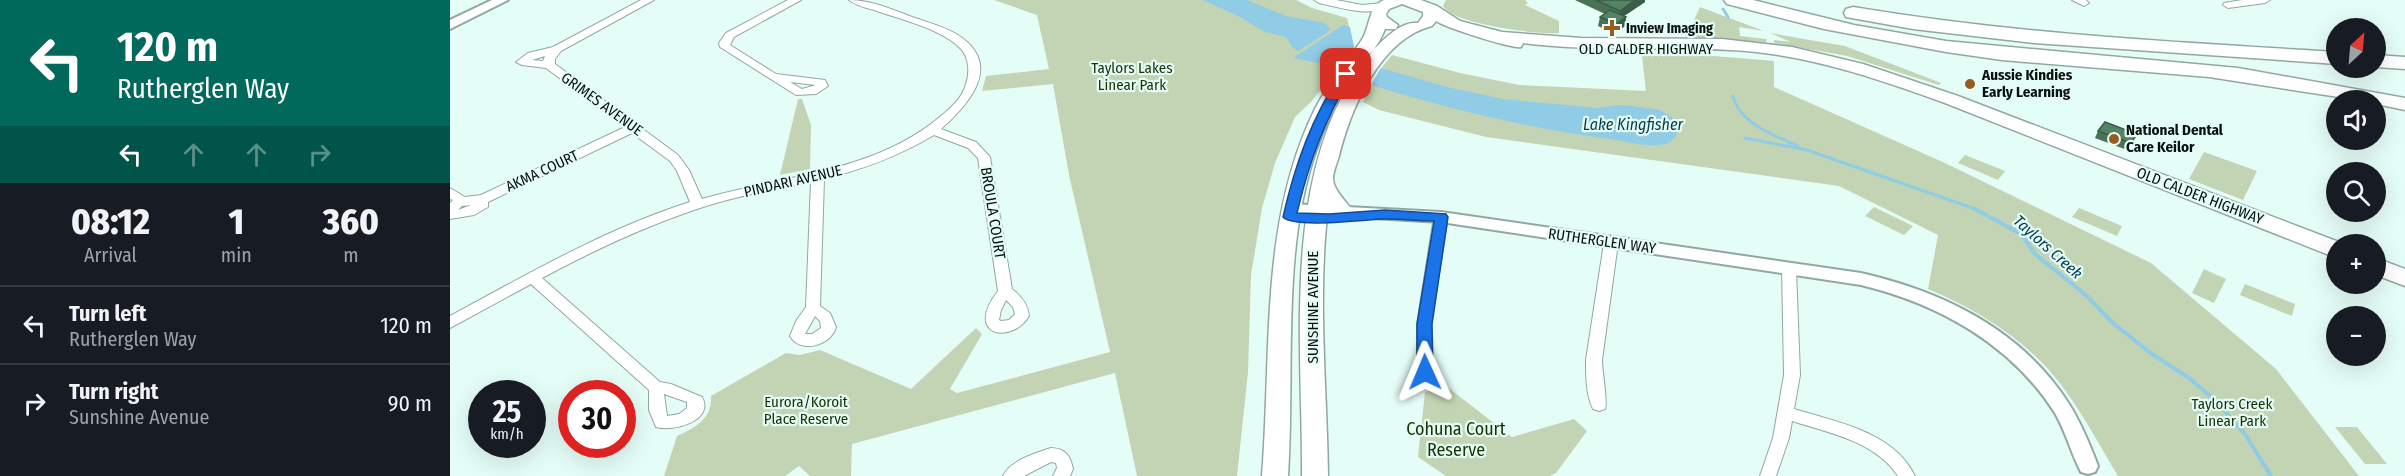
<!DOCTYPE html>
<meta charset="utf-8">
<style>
body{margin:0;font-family:"Fira Sans Condensed",sans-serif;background:#20242c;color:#f1f3f6;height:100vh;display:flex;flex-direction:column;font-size:22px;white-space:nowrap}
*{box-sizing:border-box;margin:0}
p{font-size:20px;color:#9ea1a6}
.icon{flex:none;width:33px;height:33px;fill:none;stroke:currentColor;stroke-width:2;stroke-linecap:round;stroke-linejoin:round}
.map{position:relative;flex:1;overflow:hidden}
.sheet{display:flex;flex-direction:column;background:#171b24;width:450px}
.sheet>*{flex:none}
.hud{background:#00695c;color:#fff;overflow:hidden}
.needle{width:39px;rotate:26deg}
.tools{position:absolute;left:1876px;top:18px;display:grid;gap:12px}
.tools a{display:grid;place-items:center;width:60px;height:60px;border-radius:50%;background:#171b24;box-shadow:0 6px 24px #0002;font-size:30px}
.speed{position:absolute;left:18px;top:380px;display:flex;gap:12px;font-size:30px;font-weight:700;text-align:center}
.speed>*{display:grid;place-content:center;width:78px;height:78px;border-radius:50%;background:#171b24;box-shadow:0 6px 24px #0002;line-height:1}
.speed small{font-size:15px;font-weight:400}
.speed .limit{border:9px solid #d22;background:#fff;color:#111}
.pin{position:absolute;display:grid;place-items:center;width:51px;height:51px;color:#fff;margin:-26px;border-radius:12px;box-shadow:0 3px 9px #0006}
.me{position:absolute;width:66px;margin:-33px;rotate:359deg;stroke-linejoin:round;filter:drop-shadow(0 0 4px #0008)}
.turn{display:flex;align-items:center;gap:21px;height:126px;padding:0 18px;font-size:27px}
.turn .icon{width:78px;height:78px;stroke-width:2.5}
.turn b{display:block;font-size:42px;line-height:51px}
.lanes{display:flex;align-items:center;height:57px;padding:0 18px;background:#0003;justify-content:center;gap:30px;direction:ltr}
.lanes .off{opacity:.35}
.eta{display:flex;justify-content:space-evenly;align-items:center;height:102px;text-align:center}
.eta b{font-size:36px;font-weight:800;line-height:42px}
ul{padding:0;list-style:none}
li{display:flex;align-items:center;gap:18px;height:78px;padding:0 18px;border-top:2px solid #363941}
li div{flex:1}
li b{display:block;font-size:22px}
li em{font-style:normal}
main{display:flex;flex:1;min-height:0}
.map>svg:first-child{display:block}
</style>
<main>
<section class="sheet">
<div class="hud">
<div class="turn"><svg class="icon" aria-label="left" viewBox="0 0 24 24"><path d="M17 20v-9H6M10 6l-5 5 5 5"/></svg><div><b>120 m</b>Rutherglen Way</div></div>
<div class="lanes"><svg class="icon" aria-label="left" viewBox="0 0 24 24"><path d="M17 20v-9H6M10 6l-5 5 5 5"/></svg><svg class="icon off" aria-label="ahead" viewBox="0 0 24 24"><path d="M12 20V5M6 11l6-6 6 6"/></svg><svg class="icon off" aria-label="ahead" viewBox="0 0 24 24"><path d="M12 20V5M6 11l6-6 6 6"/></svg><svg class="icon off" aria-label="right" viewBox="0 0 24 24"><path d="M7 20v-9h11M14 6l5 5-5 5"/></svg></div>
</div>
<div class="eta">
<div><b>08:12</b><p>Arrival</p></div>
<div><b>1</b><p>min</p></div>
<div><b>360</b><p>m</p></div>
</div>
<ul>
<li><svg class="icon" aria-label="left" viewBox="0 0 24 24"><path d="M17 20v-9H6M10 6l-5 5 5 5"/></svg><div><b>Turn left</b><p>Rutherglen Way</p></div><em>120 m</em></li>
<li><svg class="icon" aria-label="right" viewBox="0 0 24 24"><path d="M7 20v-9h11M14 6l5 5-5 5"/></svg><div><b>Turn right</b><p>Sunshine Avenue</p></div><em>90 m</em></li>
</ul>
</section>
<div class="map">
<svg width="1955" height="476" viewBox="0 0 1955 476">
<rect width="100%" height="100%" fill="#e5fdf7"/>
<!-- green -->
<path fill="#c2d4b3" d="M544,0H846L862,8L897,18L904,47L861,102L845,117L825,163L812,208L801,275L798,372L787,476H687L665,373L402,444L401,476H360L349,466L335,476H214L227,436C245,428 263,418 261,396L336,353L350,355L370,350L461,389L526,328L532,334L500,389L507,393L660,352L619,175L603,84L532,91L536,76L599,69L587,15Z
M996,0H1075L1078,3L1075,5L1109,21V33C1089,35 1002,24 993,6Z
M1250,7L1314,31L1289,27L1290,36L1317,39L1316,42L1239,37V31Z
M1320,33L1395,46L1491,83L1489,85L1397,56L1324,43V40L1341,42Z
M942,55L1010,73L1069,85L1196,91L1192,56H1263L1324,61V87L1495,163L1701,263L1826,369L1909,476H1668C1650,446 1633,414 1612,386C1579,342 1529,310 1478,289L1488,235L1389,186L1036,137L929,110L913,102L929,71Z
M348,99H352L361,125L360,169L330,175Z
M1754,152L1807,171L1793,200L1739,179Z
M1515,155L1555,171L1548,180L1508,163Z
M1424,207L1463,226L1454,235L1415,216Z
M1629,208L1672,226L1667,236L1622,217Z
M1754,269L1776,279L1764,303L1742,293Z
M1795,284L1845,304L1842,316L1790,295Z
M996,386L1062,437L1124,419L1137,431L1106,473L1100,476H996L968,457L975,392Z
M1885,427H1907L1937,464H1915Z"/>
<!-- water -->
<path fill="#90cce5" d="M753,0H797L836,16L875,23L880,28L877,33L848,51L843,48L836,37L815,32L792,18Z
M893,25L900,27L904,47L889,67L843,58Z
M931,68L997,87L1053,99L1147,108L1169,105L1183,106L1210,110L1223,118L1227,134L1221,142C1204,149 1183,143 1166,140C1083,129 1001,110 921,85Z"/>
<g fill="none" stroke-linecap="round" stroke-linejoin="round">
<!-- stream-far1 -->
<path stroke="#90cce5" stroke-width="3" d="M1273,9L1278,17
M1283,96C1289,123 1325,136 1348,146
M1295,138L1357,150L1528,210"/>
<!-- stream -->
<path stroke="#90cce5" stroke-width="4" d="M1525,209L1571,234L1585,254L1637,296L1662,322L1699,352L1739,378L1766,401L1795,434L1821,476"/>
<defs>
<path id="minor" d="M191,0H204L111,51L105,59V64L228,155L239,170L252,199C333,175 424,173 491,116C502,107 512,98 516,84C520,72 519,58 511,49C493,29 449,19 424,10C416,8 405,5 399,0C422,0 443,10 465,18C480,23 495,27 508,35C554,65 519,104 491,129L526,142L540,157L562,289C571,296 578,304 579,316C562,345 513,336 548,291L528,158L518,148L484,135C449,156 414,169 374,179L370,306L380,313L386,327C381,346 350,354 340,336L346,321L356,307L361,182C330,188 298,194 266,203C206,221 148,248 92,278L210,382L221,384L252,397C265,421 223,432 206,427L199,410V390L81,284L0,328V316C78,274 155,229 240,202L227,171L220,161L182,133L38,202V207L24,215L0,219V203L3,200L0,199V188L15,197L31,195L175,127L96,68L72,65L66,62L78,53L103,47ZM95,56L93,61L82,60ZM21,205L8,210L12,206ZM556,300L563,307L565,314L559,320L551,321L549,320L551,310ZM365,316L370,321L371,328L362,334H355ZM214,394L237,402V408L229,414L217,416Z
M338,0H351L284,37L280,45L326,74L375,80L378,86L366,94L346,95L270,47L269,43L276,33ZM340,82L366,85L352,89Z
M864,0H886L912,5L933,3L938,6C921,18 888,7 869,3Z
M1622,0H1636L1639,3L1634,6Z
M1792,0H1820L1815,3L1778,8L1773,5L1774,3Z
M991,213L998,217L981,324L983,372L980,376L975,378L970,376L967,372V324L984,217Z
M1161,238L1168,243L1152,360C1152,371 1158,403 1155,409L1149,411L1143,409C1136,395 1136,376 1136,360L1154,243Z
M1339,264L1346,269L1350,375L1344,409C1387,422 1444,432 1465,476H1448C1425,441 1379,433 1342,421L1339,438L1326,476H1310L1323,438L1334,375L1332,269Z
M601,448C616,449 620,455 623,469L620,476H603L607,468L606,463L601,462L574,476H553C560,461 585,453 601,448Z"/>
<path id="tertiary" d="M42,0H58L0,29V20Z
M841,204L991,212L1411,273C1494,292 1572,330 1619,404C1631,423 1640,445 1648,466L1645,472L1638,474L1631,472C1621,453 1616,432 1605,413C1561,344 1489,304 1411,285L991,222L835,213L833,209L835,205Z"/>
<path id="primary" d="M934,0H971L987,6L1010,21L1052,32L1131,38L1272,39L1342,47L1413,64L1508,96L1894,244H1887V257L1879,255L1495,103C1434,81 1371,59 1306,52C1229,44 1151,53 1073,43L1071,47C1062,49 997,28 986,21L982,26C930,39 901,108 889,156C887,163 883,172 883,179C884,191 896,201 902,210L899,215C889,218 885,215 878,208C867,297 877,387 878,476H852C853,342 829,165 920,54C931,42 950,21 968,23L973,16V12L952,4L939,9L936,14L937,17L948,25L946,29H935C929,46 913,63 903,78C887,101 875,125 866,151C831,251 845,371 838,476H812C822,353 809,223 865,109C877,85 896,63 911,41C921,27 917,7 934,0Z
M1926,258L1955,269V286L1926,275Z"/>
<path id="motorway" d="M1274,0H1303L1404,25L1496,41L1788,68L1955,98V110L1926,104V100H1908L1759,77L1552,60L1496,52L1374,29L1277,4Z
M1403,7C1563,34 1725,42 1887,52V64L1584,43L1463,29L1396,17L1394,13L1396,9Z
M1926,55L1955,57V69L1926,67Z"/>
</defs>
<!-- minor casing -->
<use href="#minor" stroke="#91a8a2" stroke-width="2"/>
<!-- tertiary casing -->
<use href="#tertiary" stroke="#91a8a2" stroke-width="4"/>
<!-- primary casing -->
<use href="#primary" stroke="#91a8a2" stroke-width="3"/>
<!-- motorway casing -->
<use href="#motorway" stroke="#91a8a2" stroke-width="3"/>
<!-- minor -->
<use href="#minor" fill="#fff" fill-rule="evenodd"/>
<!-- tertiary -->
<use href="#tertiary" fill="#fff" fill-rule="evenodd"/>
<!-- primary -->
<use href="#primary" fill="#fff" fill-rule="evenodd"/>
<!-- motorway -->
<use href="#motorway" fill="#fff" fill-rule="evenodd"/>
</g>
<!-- wall -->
<path fill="#487156" d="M1125,0H1195V2L1174,16L1176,17L1175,26L1165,33L1148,26L1150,17L1155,14Z
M1648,131L1687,134L1677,150L1645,138Z"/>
<!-- shaded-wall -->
<path fill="#3b5c46" d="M1185,0H1195V2L1168,20L1170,11Z
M1176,17L1175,26L1165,33L1166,24Z"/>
<!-- building -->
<path fill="#548364" stroke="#3b5c46" stroke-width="1.5" d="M1146,0H1185L1170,11Z
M1160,10L1176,17L1166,24L1150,17Z
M1655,122L1687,134L1681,143L1648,131Z"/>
<!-- route -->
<path fill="#1a73e8" stroke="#114b97" stroke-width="1.5" d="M896,71L902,74C875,119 859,162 847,213L879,214L935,210L996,214L998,217L982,324L983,372L981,376H970L967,372V324L984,221C968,221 952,219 936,219C917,219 844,229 833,217C845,164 862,117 892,72Z"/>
<!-- markers -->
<g fill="#995c20" stroke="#e5fdf7" stroke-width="2">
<path d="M1159 19h6v6h6v6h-6v6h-6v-6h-6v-6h6z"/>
<circle cx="1520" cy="84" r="6"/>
<circle cx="1664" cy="139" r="6"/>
</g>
<g text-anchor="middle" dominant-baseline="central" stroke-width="4.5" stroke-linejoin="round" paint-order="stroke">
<!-- far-poi labels -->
<g font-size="14" font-weight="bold" fill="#09110f" stroke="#e5fdf7" text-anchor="start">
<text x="1176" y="28">Inview Imaging</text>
</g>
<!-- street labels -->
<g font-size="15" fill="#09110f" stroke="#e5fdf7">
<text x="1196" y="49">OLD CALDER HIGHWAY</text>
<text transform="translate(152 104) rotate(36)">GRIMES AVENUE</text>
<text transform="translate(92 171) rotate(-25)">AKMA COURT</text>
<text transform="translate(343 181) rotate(-13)">PINDARI AVENUE</text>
<text transform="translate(1750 196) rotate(21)">OLD CALDER HIGHWAY</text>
<text transform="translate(543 213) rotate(81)">BROULA COURT</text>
<text transform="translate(1152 241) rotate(8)">RUTHERGLEN WAY</text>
<text transform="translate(863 307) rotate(-90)">SUNSHINE AVENUE</text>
</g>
<!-- park labels -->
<g font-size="15" fill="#1b3200" stroke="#e5fdf7">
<text x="682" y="68">Taylors Lakes<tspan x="682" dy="17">Linear Park</tspan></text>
<text x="356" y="402">Eurora/Koroit<tspan x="356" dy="17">Place Reserve</tspan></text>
<text x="1782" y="404">Taylors Creek<tspan x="1782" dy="17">Linear Park</tspan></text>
</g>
<!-- poi labels -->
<g font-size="15" font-weight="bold" fill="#09110f" stroke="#e5fdf7" text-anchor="start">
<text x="1532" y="75">Aussie Kindies<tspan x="1532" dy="17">Early Learning</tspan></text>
<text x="1676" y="130">National Dental<tspan x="1676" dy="17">Care Keilor</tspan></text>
</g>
<!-- water labels -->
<g font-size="16" font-style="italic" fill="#053c4d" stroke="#e5fdf7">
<text x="1183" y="124">Lake Kingfisher</text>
<text transform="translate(1598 247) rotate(42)">Taylors Creek</text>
</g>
<!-- near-park labels -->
<g font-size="18" fill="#1b3200" stroke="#e5fdf7">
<text x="1006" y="429">Cohuna Court<tspan x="1006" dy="21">Reserve</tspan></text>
</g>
</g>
</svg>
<div class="tools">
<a><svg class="needle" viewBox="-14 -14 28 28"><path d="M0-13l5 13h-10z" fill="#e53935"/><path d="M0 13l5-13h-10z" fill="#9ea1a6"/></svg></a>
<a><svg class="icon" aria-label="sound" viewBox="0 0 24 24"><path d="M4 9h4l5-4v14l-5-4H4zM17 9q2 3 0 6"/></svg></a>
<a><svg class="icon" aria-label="search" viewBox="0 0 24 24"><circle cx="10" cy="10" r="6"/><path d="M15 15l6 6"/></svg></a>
<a>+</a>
<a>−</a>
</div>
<div class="speed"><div>25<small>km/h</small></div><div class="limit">30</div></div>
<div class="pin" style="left:896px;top:74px;background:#d93025"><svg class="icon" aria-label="arrive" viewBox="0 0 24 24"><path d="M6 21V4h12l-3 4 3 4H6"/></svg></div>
<svg class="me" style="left:975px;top:372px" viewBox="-20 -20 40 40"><path d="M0-17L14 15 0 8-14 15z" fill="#1a73e8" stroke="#fff" stroke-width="4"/></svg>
</div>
</main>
